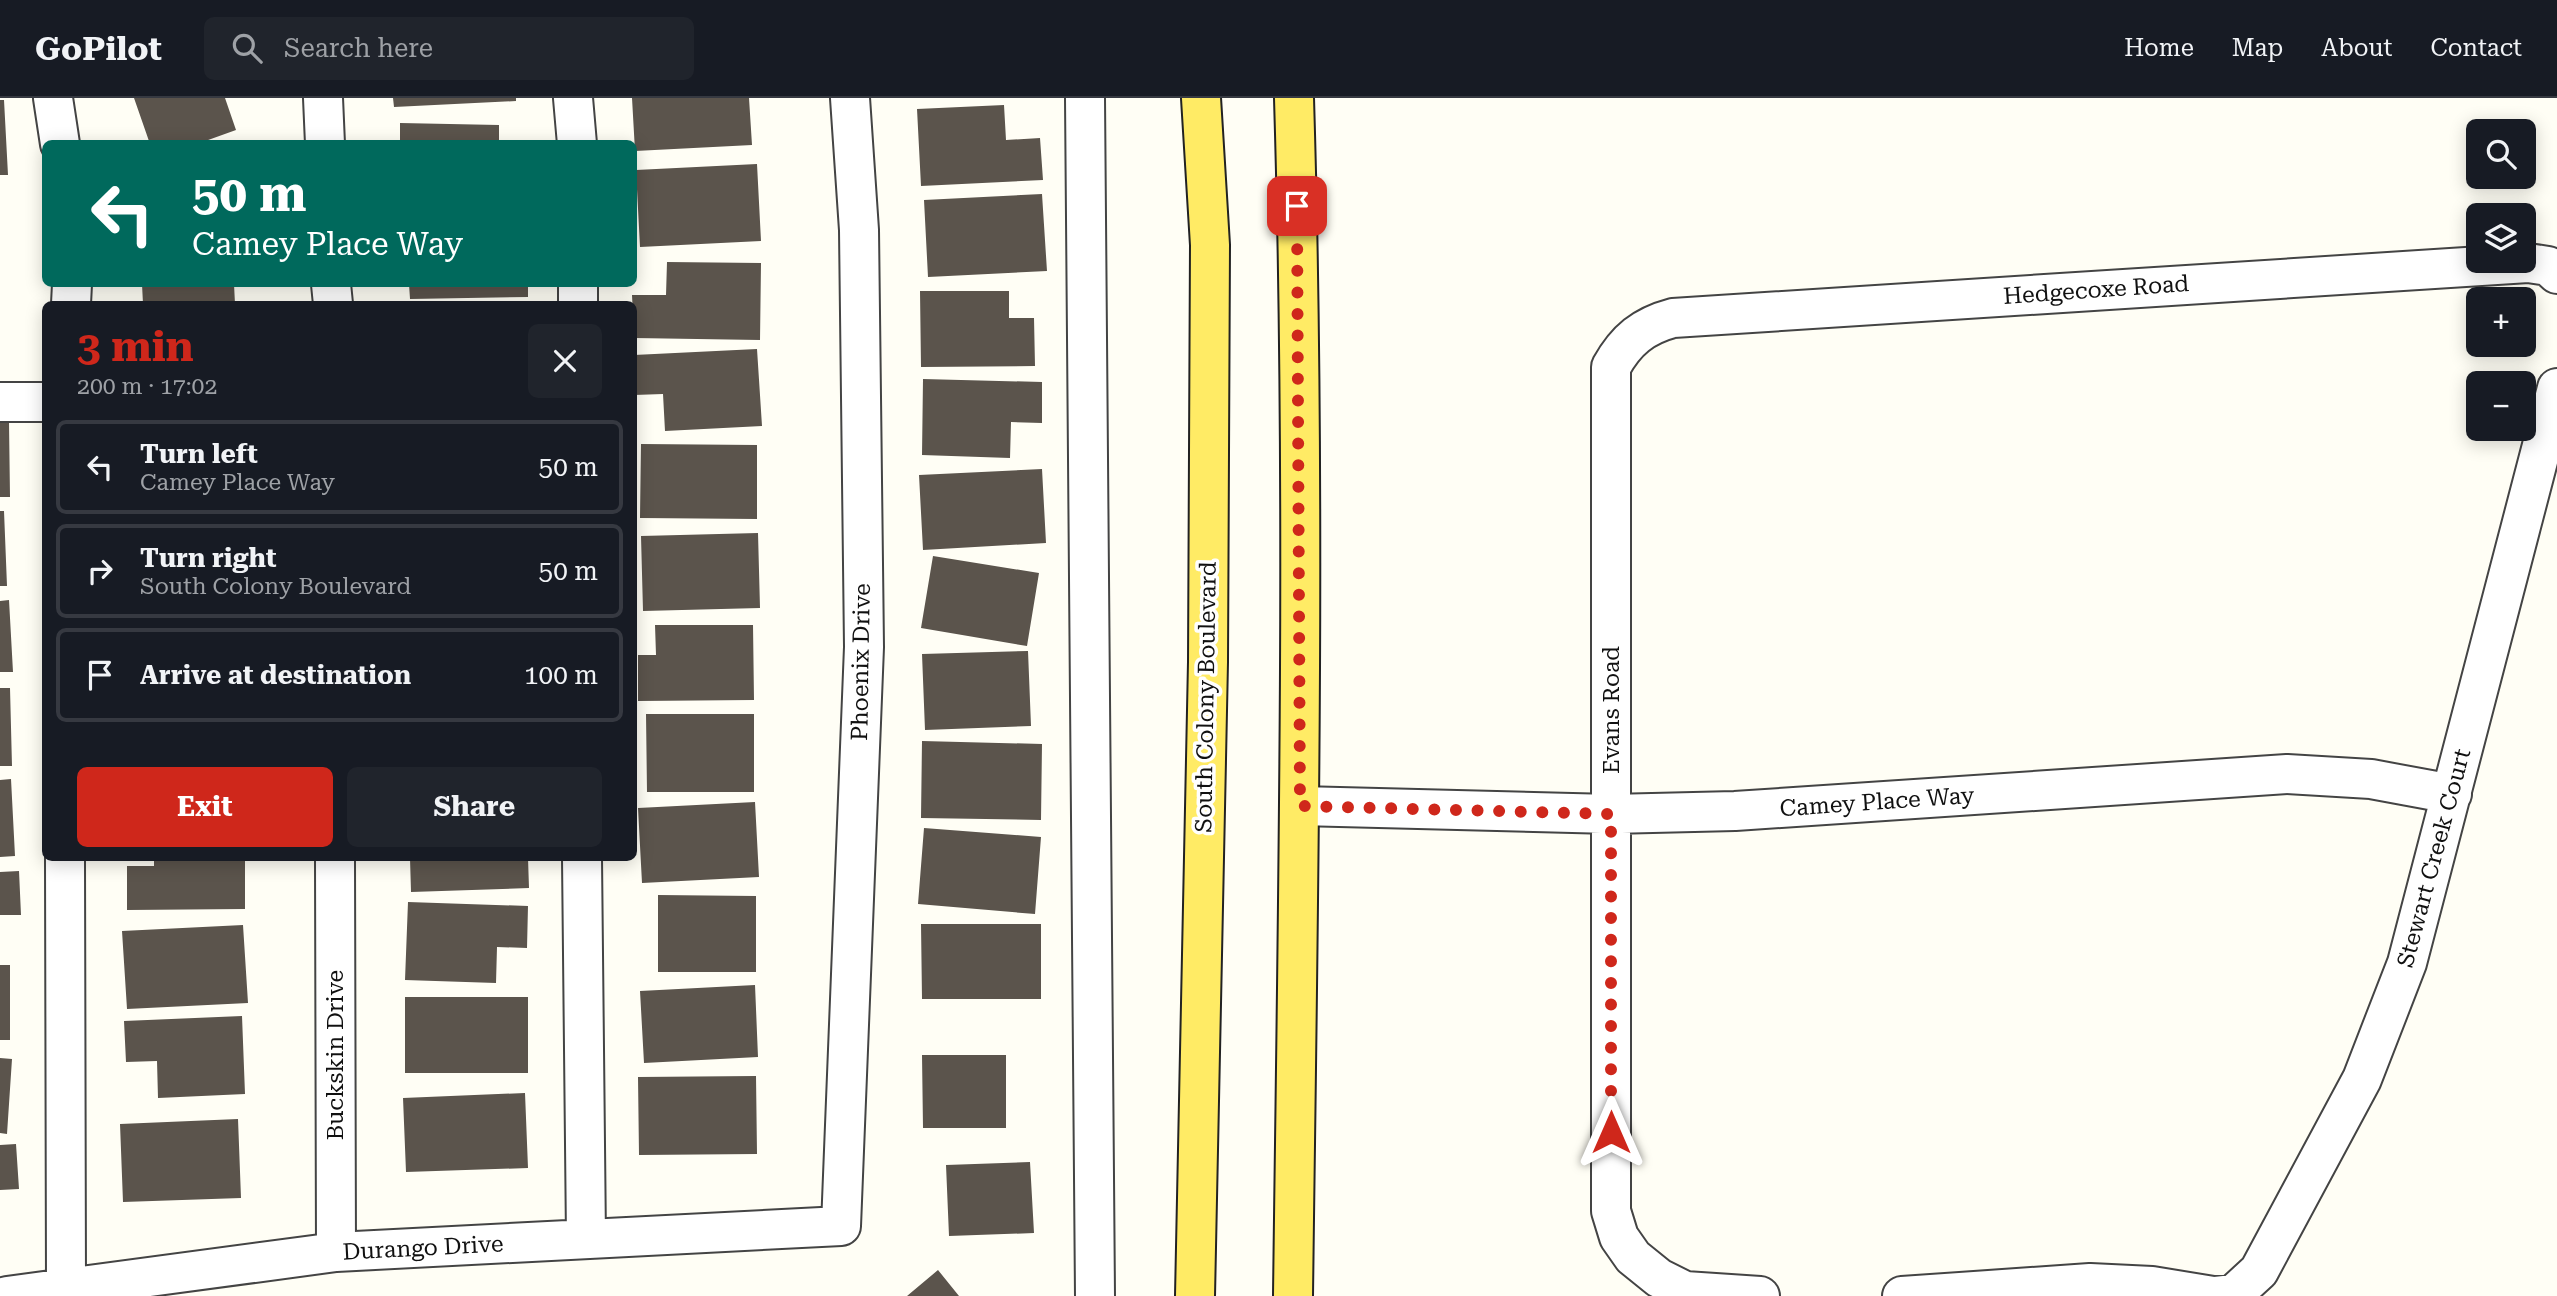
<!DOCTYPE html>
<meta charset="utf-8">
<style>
body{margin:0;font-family:"Roboto Serif",serif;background:#20242c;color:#f1f3f6;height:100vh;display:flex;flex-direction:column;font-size:26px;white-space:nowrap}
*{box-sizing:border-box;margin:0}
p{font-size:23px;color:#9ea1a6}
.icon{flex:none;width:38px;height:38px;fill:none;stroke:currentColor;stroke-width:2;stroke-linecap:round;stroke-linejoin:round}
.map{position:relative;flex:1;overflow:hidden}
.panel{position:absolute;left:42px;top:203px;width:595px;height:560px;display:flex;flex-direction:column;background:#171b24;border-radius:10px;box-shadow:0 4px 18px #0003}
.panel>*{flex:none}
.banner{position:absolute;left:42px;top:42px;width:595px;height:147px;border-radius:10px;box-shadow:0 4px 18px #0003;background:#00695c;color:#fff;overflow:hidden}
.buttons{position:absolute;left:2466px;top:21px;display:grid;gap:14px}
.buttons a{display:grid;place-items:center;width:70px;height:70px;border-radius:10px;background:#171b24;box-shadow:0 4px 18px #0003;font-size:35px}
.pin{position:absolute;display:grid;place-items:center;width:60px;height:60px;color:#fff;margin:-30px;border-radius:14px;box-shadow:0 4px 10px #0006}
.me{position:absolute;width:77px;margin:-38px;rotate:0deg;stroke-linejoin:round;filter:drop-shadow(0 0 5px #0008)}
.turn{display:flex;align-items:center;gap:24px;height:147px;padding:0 35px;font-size:32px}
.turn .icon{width:91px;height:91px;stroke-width:2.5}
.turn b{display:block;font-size:49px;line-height:60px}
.round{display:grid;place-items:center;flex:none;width:74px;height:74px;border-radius:10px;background:#20242c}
.overview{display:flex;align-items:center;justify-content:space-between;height:119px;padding:0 35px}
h1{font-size:42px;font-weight:700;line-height:52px;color:#cf271b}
.cta{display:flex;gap:14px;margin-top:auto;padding:14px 35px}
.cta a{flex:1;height:80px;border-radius:10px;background:#cf271b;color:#fff;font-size:28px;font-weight:700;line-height:80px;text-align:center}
.cta a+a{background:#20242c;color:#f1f3f6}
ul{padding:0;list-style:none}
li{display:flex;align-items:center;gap:21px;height:94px;margin:0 14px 10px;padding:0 21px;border:4px solid #363941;border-radius:10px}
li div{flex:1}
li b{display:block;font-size:26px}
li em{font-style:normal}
header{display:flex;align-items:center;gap:42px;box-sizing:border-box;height:98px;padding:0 35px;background:#171b24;border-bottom:2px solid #363941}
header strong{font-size:33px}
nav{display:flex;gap:38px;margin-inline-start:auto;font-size:24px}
.search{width:490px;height:63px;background:#20242c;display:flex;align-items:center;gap:18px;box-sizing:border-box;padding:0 24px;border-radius:10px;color:#9ea1a6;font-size:26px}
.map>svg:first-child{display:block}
</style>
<header>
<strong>GoPilot</strong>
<div class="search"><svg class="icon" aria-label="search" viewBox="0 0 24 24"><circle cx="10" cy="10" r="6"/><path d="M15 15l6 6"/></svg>Search here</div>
<nav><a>Home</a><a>Map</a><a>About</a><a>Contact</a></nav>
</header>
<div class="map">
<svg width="2557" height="1198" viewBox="0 0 2557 1198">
<rect width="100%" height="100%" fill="#fffef5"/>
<!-- building -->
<path fill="#5b544c" d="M134,0H225L236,32L197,46H150Z
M393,0H516V3L394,9Z
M632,0H749L752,47L635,53Z
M0,2H4L8,77H0Z
M1004,7L1006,42L1040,40L1043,82L921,88L917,11Z
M400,25L499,27V46H400Z
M757,66L761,143L640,149L636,72Z
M1042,96L1047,173L928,179L924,102Z
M667,164L761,165L760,242L634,240L632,197H666Z
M142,186H234L235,206H143Z
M409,186H528V199L410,201Z
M920,193H1009V220H1034L1035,268L921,269Z
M757,251L762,328L665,333L663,296L634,297V257Z
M923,281L1042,284V325L1011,324L1010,360L922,357Z
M0,324H9L10,399H0Z
M641,346L757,347V421L640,420Z
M1042,371L1046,445L923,452L919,377Z
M0,413H4L7,488H0Z
M758,435L760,510L643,513L641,438Z
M933,458L1039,475L1027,548L921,530Z
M9,502L13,574H0V503Z
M655,527H753L754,602L638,603V557H656Z
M1028,553L1031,628L925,632L922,556Z
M0,590H10L12,668H0Z
M646,616H754V694H647Z
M922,643L1042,646L1041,722L921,720Z
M11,681L15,758L0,759V682Z
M755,704L759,779L642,785L638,710Z
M924,730L1041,739L1035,816L918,806Z
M154,760H245V811L127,812V768H154Z
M410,760H528L529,790L411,794Z
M19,773L21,817H0V774Z
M658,797L756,798V874H658Z
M408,804L528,808L527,850L497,849L496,885L405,882Z
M921,826H1041V901H922Z
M243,827L248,905L127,911L122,833Z
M0,867H10V942H0Z
M755,887L758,959L644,965L640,893Z
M405,899H528V975H405Z
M242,918L245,996L158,1000L157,963L126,964L124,923Z
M922,957H1006V1030H923Z
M0,960L12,961L7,1036L0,1035Z
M756,978L757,1056L639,1057L638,979Z
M525,995L528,1070L406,1074L403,1000Z
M238,1021L241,1100L123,1104L120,1026Z
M16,1046L19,1091L0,1092V1047Z
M1030,1064L1034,1135L949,1138L946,1067Z
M938,1172L959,1198H907Z"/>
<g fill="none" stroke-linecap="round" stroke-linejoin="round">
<defs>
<path id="minor" d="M53,0L60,46
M323,0L325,46
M573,0L577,46
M1085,0L1095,1198
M331,186L333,206
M578,186V206
M71,206L72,186
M0,304H46
M1300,708L1611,716L1735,713L2287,676L2371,681L2452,696
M65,760L66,1189
M335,760L336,1154
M582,760L586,1141
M7,1198L336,1154L841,1128L864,549L859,132L850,0
M1760,1198L1685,1193L1659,1180L1633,1159L1619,1139L1611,1113V269C1626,242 1643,228 1673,220L2528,165L2548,168L2557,176
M1902,1198L2090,1185L2152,1188L2213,1198
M2216,1198L2234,1196L2259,1173L2362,981L2407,865L2557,290"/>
<path id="major" d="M1195,1198L1208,564L1210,147L1201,0
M1293,1198C1298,799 1306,399 1294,0"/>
</defs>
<!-- minor casing -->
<use href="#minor" stroke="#444" stroke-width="42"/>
<!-- major casing -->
<use href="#major" stroke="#222" stroke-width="42"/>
<!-- minor -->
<use href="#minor" stroke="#fff" stroke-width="38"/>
<!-- major -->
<use href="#major" stroke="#ffeb65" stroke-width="38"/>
</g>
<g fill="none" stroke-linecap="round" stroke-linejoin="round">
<!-- route -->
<path stroke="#cf271b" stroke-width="12" stroke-dasharray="0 21.6" d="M1297,108L1300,708L1611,716V1034"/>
</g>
<g text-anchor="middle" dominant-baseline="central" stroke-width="7" stroke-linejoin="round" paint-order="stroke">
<!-- street labels -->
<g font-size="23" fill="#111" stroke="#fff">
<text transform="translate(2096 192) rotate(-4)">Hedgecoxe Road</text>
<text transform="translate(861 564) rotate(-89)">Phoenix Drive</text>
<text transform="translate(1206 599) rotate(-89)">South Colony Boulevard</text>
<text transform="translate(1611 612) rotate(-90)">Evans Road</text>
<text transform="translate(1877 704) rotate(-4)">Camey Place Way</text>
<text transform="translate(2434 760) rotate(-75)">Stewart Creek Court</text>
<text transform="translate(335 957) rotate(-90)">Buckskin Drive</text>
<text transform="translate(423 1150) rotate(-3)">Durango Drive</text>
</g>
</g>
</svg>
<div class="buttons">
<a><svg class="icon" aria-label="search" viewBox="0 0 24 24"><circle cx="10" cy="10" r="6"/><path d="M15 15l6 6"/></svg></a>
<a><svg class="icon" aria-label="layers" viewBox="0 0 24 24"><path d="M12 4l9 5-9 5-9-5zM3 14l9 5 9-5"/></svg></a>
<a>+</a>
<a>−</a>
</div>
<div class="pin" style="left:1297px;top:108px;background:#d93025"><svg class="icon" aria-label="arrive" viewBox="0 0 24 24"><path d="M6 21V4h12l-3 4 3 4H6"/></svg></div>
<svg class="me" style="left:1611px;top:1034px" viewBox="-20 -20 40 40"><path d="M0-17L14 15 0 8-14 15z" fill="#cf271b" stroke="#fff" stroke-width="4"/></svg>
<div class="banner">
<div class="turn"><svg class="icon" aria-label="left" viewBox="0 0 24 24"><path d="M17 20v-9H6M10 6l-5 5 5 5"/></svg><div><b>50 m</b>Camey Place Way</div></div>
</div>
<section class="panel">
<div class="overview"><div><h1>3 min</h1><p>200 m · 17:02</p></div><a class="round"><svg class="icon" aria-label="close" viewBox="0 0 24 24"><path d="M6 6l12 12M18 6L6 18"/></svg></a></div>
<ul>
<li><svg class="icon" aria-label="left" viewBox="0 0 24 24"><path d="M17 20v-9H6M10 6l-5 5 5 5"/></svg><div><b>Turn left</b><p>Camey Place Way</p></div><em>50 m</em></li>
<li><svg class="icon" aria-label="right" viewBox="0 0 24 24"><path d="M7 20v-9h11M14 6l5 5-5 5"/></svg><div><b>Turn right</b><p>South Colony Boulevard</p></div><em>50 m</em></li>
<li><svg class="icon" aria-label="arrive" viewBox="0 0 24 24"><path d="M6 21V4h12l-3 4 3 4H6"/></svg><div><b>Arrive at destination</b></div><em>100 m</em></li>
</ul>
<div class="cta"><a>Exit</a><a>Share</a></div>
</section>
</div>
